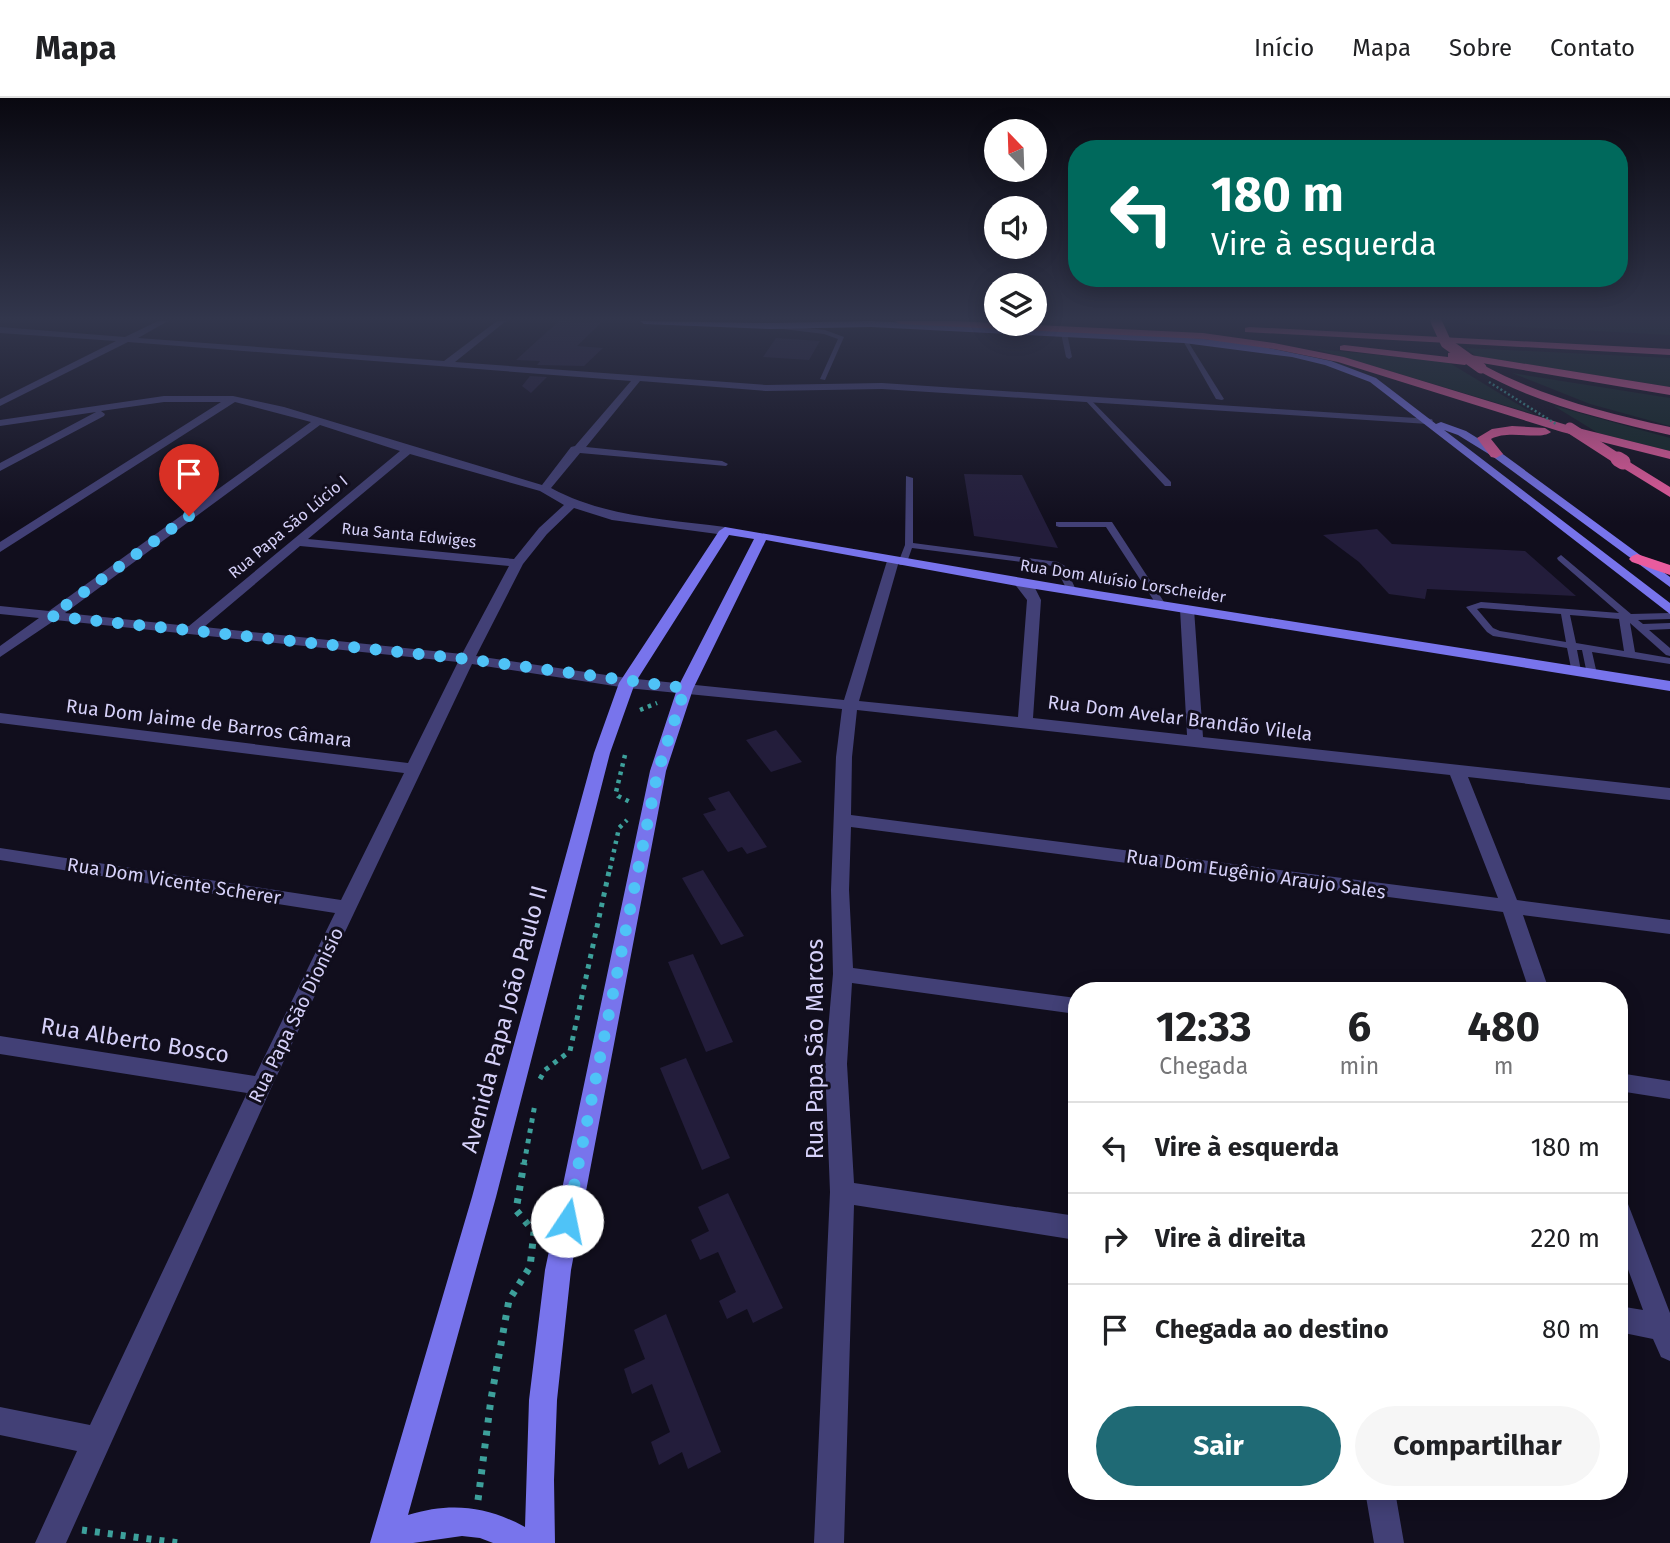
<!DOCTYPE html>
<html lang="pt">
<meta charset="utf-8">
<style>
body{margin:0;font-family:"Fira Sans",sans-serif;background:#f6f6f6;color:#202124;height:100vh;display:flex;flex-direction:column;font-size:26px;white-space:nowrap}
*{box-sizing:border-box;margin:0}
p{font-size:23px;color:#757577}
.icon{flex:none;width:38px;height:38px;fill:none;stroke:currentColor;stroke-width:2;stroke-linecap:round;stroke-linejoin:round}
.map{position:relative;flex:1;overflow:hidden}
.sheet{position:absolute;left:1068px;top:884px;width:560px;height:518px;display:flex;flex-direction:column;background:#fff;border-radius:28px;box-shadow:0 4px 18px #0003}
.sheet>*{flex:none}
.hud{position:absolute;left:1068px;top:42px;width:560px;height:147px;border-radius:28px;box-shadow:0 4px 18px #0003;background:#00695c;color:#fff;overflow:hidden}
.needle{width:46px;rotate:337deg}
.controls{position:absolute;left:984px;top:21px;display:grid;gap:14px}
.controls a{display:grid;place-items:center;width:63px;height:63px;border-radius:50%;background:#fff;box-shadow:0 4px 18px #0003;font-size:35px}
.pin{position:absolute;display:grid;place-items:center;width:60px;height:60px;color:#fff;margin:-72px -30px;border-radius:50% 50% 50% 0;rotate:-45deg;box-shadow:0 0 7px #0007}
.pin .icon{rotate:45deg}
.me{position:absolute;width:77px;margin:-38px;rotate:11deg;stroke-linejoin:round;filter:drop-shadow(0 0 5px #0008)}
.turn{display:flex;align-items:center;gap:24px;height:147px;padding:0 28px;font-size:32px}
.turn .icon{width:91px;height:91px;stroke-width:2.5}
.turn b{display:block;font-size:49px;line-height:60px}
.eta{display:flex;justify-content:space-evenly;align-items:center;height:119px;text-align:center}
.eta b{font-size:42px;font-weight:700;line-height:49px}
.button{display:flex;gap:14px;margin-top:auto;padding:14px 28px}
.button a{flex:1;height:80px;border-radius:42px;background:#1f6a75;color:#fff;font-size:28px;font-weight:700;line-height:80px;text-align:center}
.button a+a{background:#f6f6f6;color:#202124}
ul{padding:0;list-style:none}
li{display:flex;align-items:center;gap:21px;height:91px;padding:0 28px;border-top:2px solid #e0e0e0}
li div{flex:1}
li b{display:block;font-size:26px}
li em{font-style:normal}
header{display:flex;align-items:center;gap:42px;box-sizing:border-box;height:98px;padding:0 35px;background:#fff;border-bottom:2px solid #e0e0e0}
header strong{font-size:33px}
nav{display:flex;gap:38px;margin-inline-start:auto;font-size:24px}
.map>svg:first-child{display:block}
</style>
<header>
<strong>Mapa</strong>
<nav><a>Início</a><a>Mapa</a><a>Sobre</a><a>Contato</a></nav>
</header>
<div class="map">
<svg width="1670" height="1445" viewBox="0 0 1670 1445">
<rect width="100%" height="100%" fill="#110e1d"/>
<!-- green -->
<path fill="#122625" d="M1465,223H1670V237L1465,226Z
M1466,250L1670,260V289L1476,258Z
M1316,251L1448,264L1534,316Z
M1512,275L1670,300V328L1590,306Z
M1554,308L1670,340V353L1598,335Z"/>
<!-- building -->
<path fill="#231d3b" d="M559,223L601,225L577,248L603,250L584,268L537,267L540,263L516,262Z
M776,240L820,243L809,262L763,259Z
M530,278L547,279L531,295L522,288Z
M964,376L1022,377L1058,450L974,438Z
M1377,431L1392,446L1525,453L1576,498L1427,491L1425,501L1389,496L1359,464L1323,437Z
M776,632L802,664L771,674L746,642Z
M729,693L767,749L747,756L742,749L728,754L703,716L716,712L708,700Z
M703,772L744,838L721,847L682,780Z
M693,856L733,944L706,954L668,864Z
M686,960L730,1060L702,1072L660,970Z
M728,1095L783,1210L753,1225L747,1211L727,1221L719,1203L736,1194L718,1154L700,1162L691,1142L709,1133L698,1109Z
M666,1216L721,1354L688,1371L682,1354L659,1367L651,1344L670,1334L652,1286L632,1296L624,1271L645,1261L634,1232Z"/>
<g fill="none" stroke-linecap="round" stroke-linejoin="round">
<!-- path-far2 -->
<path stroke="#3da09b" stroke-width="4.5" stroke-dasharray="3.5 5" stroke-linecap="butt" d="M640,612L657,605
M625,657L616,694L618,698L632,705
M610,771L619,730L627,722"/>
<!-- path-far1 -->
<path stroke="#3da09b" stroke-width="5" stroke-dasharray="4.5 6" stroke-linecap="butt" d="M540,981L545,972L570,953L610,769
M524,1066L535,1006"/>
<!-- path -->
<path stroke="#3da09b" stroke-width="7" stroke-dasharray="5 8" stroke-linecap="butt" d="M478,1402L491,1301L509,1202L530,1169L534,1134L516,1112L524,1065
M82,1432L179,1445"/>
<!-- lane -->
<path fill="#424076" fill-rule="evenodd" d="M777,227L825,232L844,239L825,282L820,281L838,241L824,236L775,230Z
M1064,233L1067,235L1072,259L1069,261L1066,259L1061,235Z
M1182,241L1187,242L1224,301L1222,302L1216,301Z
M1085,300H1089L1171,384V388H1165L1085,302Z
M906,378L913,380V445L1058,464L1065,468L1076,492L1074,494H1068L1056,470L1053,468L912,450L906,467H900L898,465L905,447Z
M1056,424H1112L1166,507L1164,509H1158L1106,429H1059L1056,428Z
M1561,457L1631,516L1670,515V521L1638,522L1643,526L1670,525V531L1649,532L1670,550V558L1666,557L1630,525L1635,554L1670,560V566L1592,554L1597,576L1592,579L1587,576L1582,552H1577L1581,573L1576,576L1572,575L1567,550L1493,538L1487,534L1466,509L1481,504L1619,515L1558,462L1557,460ZM1481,510L1561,516L1566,544L1500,533L1493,530L1477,511ZM1570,517L1619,521L1624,553L1576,545Z"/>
<!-- street -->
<path fill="#424076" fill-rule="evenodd" d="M158,223H168L138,240L444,263L497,223H506L455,264L766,287L882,285L1432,321L1433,323L1428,326L882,291L766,293L640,283L586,349L722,363L728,366L726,368L580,355L551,390C605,419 665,421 725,429L731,433L725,437L612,422L574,410L547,436L523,466L476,558L627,580L844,602L887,463L893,459L899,463L859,603L1018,619L1027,502L1013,484L1020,480L1035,490L1041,502L1033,620L1187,637L1180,511L1187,507L1194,511L1203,639L1670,690V702L1468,679L1517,802L1670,822V836L1523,817L1549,892H1529L1503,814L851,729L849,792L853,870L1076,900V916L852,885L847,966L854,1085L1076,1118V1142L854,1107L844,1445H814L830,1094L825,966L833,876L831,792L836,659L842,611L627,590L472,566L272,988L66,1445H35L77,1353L0,1337V1309L90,1327L247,995L0,956V938L255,978L335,815L0,762V750L341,802L404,675L0,625V615L408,665L458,564L55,522L0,559V548L39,520L0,516V508L49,513L311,324L235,304L0,454V444L221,304H164L101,313L105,316L104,318L0,373V365L96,314L0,328V322L164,298H233L284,309L542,387L571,349L575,348L631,283L128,244L0,308V301L116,243L0,235V229L125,239ZM320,327L400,353L189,528L65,515ZM410,356L540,393L564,407L539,430L514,461L308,441ZM300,448L509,468L462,556L204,529ZM857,612L1450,677L1498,800L851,717L852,659Z
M1619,975L1670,983V1001L1619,993Z
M1619,1103L1628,1106L1670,1215V1263L1661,1259L1653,1241L1619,1234V1208L1643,1212L1619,1147Z
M1365,1393H1395L1404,1445H1374Z"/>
<!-- secondary -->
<path fill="#7874ec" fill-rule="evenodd" d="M640,223L770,225L871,223L1184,239L1245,245L1331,263L1376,280L1436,326L1441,324L1466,333L1500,354L1670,479V489L1492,358L1458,337L1444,332L1670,505V516L1370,284L1325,267L1292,259L1184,245L871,229L770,231L644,226Z
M725,429L1098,493L1670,583V593L1017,488L766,442L693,591L666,673L571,1172L557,1302L554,1382L555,1445H493L480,1440L462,1438L413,1445H370L472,1099L594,655L619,585L719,433ZM729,437L754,441L677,591L650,673L545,1172L529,1302L525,1429C486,1408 451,1404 408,1417L496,1099L610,655L635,585Z"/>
<!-- highway -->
<path fill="#e95c9e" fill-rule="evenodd" d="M895,223H954L1203,235L1274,245L1344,259L1570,328L1670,353V361L1562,334L1338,264L1274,251L1203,241L900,226Z
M1249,229L1670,251V257L1245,234V230Z
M1344,247L1448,259V255L1452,254L1670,289V297L1470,263L1465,267L1340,252V248Z
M1477,268H1485C1543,299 1606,315 1670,329V337C1603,321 1537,306 1477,272Z
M1512,328L1545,330L1551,334C1540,343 1509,331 1491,341L1503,356L1496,360L1491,359L1477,340L1492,331Z
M1623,360L1670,389V399L1618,367V361Z
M1637,456L1670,467V477L1632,464L1629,461L1632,458Z"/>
<!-- path-bridge -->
<path stroke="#3da09b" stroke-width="2.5" stroke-dasharray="2 2.5" stroke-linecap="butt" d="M1489,284L1556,326"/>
<!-- highway-bridge-far1 -->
<path stroke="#e95c9e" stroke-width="11" d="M1436,223L1446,245L1481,270
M1570,330L1621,363"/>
<!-- highway-bridge -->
<path stroke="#e95c9e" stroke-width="15" d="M1618,361L1623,364"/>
</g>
<!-- sky -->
<linearGradient id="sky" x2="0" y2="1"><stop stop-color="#090810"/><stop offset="0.52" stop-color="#32364c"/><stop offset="1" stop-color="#32364c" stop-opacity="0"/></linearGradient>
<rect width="1670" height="425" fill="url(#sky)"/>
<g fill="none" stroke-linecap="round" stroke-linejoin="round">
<!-- route -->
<path stroke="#4fc3f7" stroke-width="12" stroke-dasharray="0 21.6" d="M189,418L51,518L467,561L685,590L658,673L567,1123"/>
</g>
<g text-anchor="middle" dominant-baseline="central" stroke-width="6" stroke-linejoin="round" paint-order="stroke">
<!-- far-street labels -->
<g font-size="16" fill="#d6d1f9" stroke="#110e1d">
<text transform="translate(288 429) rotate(-40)">Rua Papa São Lúcio I</text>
<text transform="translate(409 437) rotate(6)">Rua Santa Edwiges</text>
<text transform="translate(1123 483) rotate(9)">Rua Dom Aluísio Lorscheider</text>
</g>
<!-- street labels -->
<g font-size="19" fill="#d6d1f9" stroke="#110e1d">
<text transform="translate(1180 620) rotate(7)">Rua Dom Avelar Brandão Vilela</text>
<text transform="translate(209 625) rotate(7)">Rua Dom Jaime de Barros Câmara</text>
<text transform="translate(1256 776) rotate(8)">Rua Dom Eugênio Araujo Sales</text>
<text transform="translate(174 783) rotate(9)">Rua Dom Vicente Scherer</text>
<text transform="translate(296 917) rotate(-64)">Rua Papa São Dionisío</text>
</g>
<!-- near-street labels -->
<g font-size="23" fill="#d6d1f9" stroke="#110e1d">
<text transform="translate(504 921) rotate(-75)">Avenida Papa João Paulo II</text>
<text transform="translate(135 942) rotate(9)">Rua Alberto Bosco</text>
<text transform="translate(815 951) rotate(-90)">Rua Papa São Marcos</text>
</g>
</g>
</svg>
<div class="controls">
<a><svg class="needle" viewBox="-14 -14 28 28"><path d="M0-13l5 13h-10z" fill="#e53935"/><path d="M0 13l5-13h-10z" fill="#757577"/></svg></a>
<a><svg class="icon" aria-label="sound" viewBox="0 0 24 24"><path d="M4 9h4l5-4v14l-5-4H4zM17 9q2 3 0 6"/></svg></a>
<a><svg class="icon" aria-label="layers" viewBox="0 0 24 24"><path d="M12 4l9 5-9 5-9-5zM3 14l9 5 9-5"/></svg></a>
</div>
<div class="pin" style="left:189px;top:418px;background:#d93025"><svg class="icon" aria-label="arrive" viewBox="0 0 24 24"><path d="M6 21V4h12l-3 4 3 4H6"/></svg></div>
<svg class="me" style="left:567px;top:1123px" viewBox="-20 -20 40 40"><circle r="19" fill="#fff"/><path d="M0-13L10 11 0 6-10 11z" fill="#4fc3f7"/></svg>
<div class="hud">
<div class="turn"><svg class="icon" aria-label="left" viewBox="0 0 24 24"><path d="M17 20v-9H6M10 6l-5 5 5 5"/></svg><div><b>180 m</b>Vire à esquerda</div></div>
</div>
<section class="sheet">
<div class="eta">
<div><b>12:33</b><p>Chegada</p></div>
<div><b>6</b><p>min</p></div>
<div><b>480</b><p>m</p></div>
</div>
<ul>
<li><svg class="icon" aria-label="left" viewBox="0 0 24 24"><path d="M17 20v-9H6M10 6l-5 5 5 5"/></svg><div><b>Vire à esquerda</b></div><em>180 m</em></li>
<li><svg class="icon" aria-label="right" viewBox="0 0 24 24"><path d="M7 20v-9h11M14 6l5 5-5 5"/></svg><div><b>Vire à direita</b></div><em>220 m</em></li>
<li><svg class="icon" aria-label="arrive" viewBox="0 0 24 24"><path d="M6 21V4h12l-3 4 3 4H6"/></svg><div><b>Chegada ao destino</b></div><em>80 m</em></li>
</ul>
<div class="button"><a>Sair</a><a>Compartilhar</a></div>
</section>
</div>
